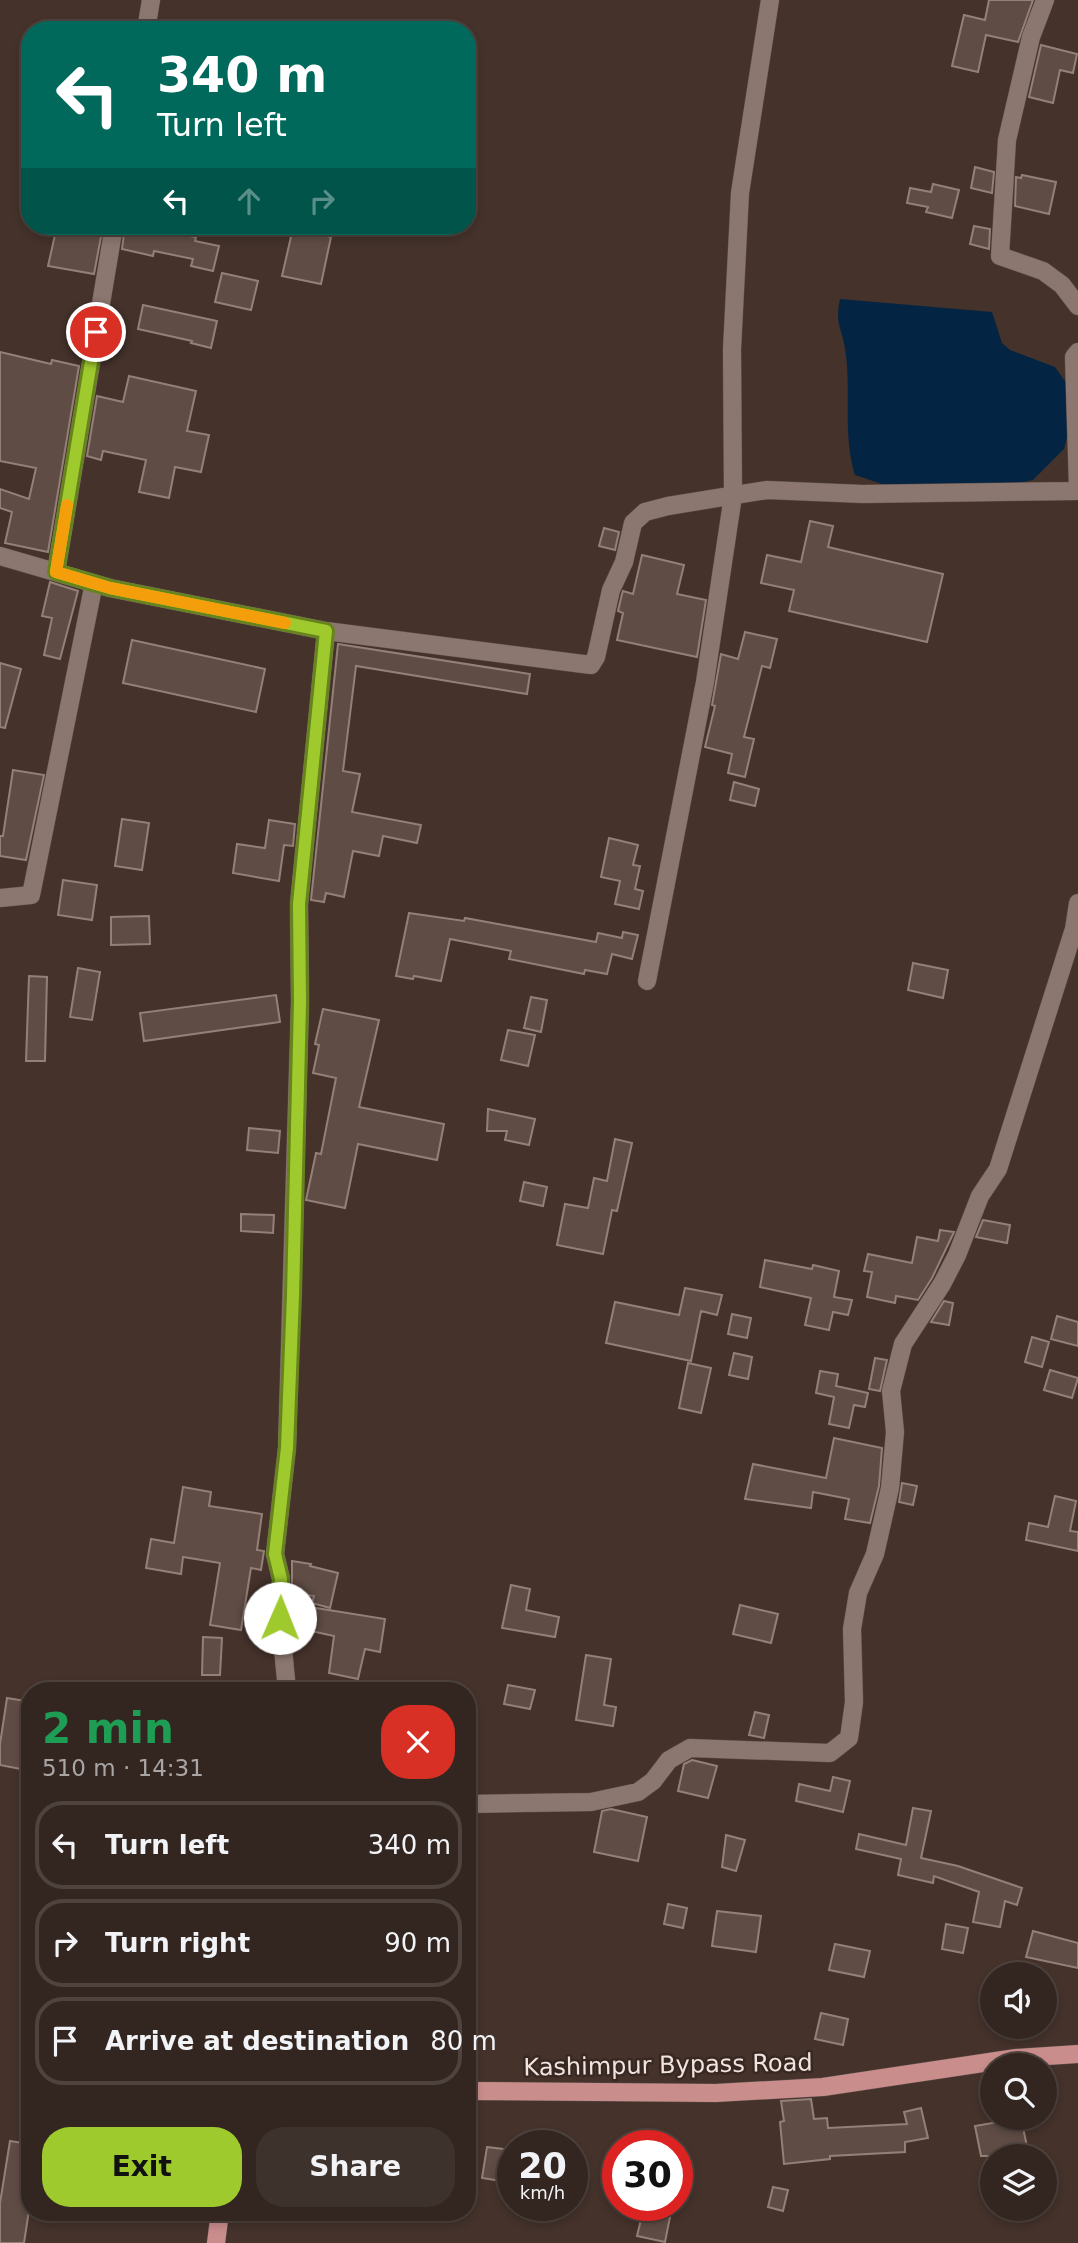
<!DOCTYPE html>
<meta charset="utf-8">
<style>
body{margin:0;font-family:"DejaVu Sans",sans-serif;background:#3e322d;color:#f1f3f6;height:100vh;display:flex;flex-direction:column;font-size:26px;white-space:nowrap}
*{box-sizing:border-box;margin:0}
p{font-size:23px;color:#a9a5a5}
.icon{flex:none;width:38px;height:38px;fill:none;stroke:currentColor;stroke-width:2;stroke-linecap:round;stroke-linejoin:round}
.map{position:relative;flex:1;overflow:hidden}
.panel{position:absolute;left:21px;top:1682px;width:455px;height:539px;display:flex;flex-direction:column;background:#332620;border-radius:28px;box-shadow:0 4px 10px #0003,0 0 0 2px #4e433e}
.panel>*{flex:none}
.banner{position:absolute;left:21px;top:21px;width:455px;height:214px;border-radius:28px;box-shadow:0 4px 10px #0003,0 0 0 2px #4e433e;background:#00695c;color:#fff;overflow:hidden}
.buttons{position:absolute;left:980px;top:1962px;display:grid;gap:14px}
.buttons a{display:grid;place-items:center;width:77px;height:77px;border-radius:50%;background:#332620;box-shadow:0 4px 10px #0003,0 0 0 2px #4e433e;font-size:35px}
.speed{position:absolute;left:497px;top:2130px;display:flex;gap:14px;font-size:35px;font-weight:700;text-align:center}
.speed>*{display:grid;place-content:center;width:91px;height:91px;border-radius:50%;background:#332620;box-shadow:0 4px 10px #0003,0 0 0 2px #4e433e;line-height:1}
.speed small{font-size:18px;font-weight:400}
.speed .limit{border:10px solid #d22;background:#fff;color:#111}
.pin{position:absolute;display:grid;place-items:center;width:60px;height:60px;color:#fff;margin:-30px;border:4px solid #fff;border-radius:50%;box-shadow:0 2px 7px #0007}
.me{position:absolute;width:77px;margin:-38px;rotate:1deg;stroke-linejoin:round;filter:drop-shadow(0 0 5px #0008)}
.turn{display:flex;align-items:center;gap:24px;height:147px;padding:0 21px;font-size:32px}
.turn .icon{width:91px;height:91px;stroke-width:2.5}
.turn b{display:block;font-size:49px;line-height:60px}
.lanes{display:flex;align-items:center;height:66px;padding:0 21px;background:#0003;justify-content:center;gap:35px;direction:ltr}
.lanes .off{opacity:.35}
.round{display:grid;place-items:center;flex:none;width:74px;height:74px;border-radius:28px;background:#3e322d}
.head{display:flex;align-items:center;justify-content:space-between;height:119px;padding:0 21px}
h1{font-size:42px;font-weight:800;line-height:52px;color:#1e9e55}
.button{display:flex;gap:14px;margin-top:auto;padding:14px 21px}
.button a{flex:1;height:80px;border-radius:28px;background:#9fca2d;color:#111;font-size:28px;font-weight:800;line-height:80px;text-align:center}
.button a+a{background:#3e322d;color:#f1f3f6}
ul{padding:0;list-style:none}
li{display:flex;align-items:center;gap:21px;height:88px;margin:0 14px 10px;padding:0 7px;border:4px solid #4e433e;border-radius:28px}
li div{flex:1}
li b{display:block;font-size:26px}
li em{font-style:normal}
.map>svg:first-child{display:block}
</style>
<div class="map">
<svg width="1078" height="2243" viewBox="0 0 1078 2243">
<rect width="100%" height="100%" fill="#44322b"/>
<!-- water -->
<path fill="#032442" d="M840,299L992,312L1002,343L1010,350L1055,367L1067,384L1070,424L1064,449L1033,480L999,487L926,488L882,484L855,475C842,434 852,390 845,348C841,326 835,324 840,299Z"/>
<!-- building -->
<path fill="#5f4c45" stroke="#958078" stroke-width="2" d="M989,0H1033L1018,42L986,35L978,72L952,66L964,15L985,20Z
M1041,45L1077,54L1073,73L1060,70L1053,103L1029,97Z
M975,167L994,172L992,193L971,188Z
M1022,175L1056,182L1049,214L1015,206L1016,177L1021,178Z
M933,184L959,190L952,218L926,212L928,207L907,203L910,188L931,192Z
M57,226H103L94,274L48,266Z
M125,226L196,237L195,241L219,246L213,271L191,266L193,259L154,251L153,256L122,249Z
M974,226L990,229L989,249L970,244Z
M293,228L331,237L321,284L282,276Z
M222,273L258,281L251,310L215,302Z
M143,305L217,321L211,348L191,343L192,341L138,329Z
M0,352L51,364L52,360L79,366L48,552L5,543L12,512L0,508V489L29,499L36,468L0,461Z
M129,376L196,391L187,431L209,435L201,472L175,467L169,498L139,492L146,460L103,451L101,460L87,456L97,396L123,402Z
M810,521L833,526L828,547L943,574L927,642L789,611L794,590L761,583L767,555L801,562Z
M604,528L619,532L615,550L599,546Z
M642,555L684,565L677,594L706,600L697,657L617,640L623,613L618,611L622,594L623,591L633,594Z
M50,582L78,591L60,659L44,655L52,618L42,616Z
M745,632L777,639L770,668L762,666L744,737L754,739L745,777L728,773L732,754L705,747L715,706L712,705L721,654L738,659Z
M132,640L265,669L256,712L123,683Z
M338,644L530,674L527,694L356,666L343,771L360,774L352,812L421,825L417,843L383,836L379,856L353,851L344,897L326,893L324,902L311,900Z
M0,663L21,669L5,728L0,727Z
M13,770L44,775L26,860L0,856V836H3Z
M734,782L759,789L755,806L730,800Z
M122,819L149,823L142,870L115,866Z
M269,820L295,824L293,846L284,845L279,881L233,873L237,844L265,848Z
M609,838L638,845L633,865L640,866L635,889L643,891L639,909L615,904L620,881L601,877Z
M63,880L97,885L92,920L58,915Z
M409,913L464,921L465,918L596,942L598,933L622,938L623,932L638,935L632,959L612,954L607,974L585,970L584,974L509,959L511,951L450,939L441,981L414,976L413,979L396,976Z
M149,916L150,944L111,945V917Z
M913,963L948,970L943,998L908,990Z
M78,968L100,972L92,1020L70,1017Z
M29,976L47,977L45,1061H26Z
M276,995L280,1022L144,1041L140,1013Z
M531,997L547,1000L541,1032L524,1028Z
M323,1009L379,1020L359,1107L444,1124L437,1160L358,1144L345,1208L306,1200L316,1153L321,1154L336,1078L313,1073L319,1045L315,1044Z
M508,1030L535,1035L528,1066L501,1060Z
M488,1109L535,1119L529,1145L505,1140L507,1131H487Z
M249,1128L280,1131L278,1153L247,1150Z
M615,1139L632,1143L617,1211L612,1210L603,1254L557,1245L565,1204L588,1208L594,1178L607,1181Z
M524,1182L547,1187L543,1206L520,1201Z
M241,1214L274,1215L273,1233L241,1231Z
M983,1220L1010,1225L1007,1243L976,1237Z
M940,1230L954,1232L932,1278L918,1300L896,1296L895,1303L867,1297L872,1272L864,1271L868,1254L912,1263L917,1237L938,1241Z
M765,1260L812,1269L813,1265L839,1271L834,1297L852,1300L848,1315L833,1312L829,1330L805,1325L811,1298L760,1287Z
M685,1288L722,1295L717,1315L701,1311L691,1361L606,1343L615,1302L679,1315Z
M944,1301L953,1303L949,1325L931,1322Z
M732,1314L751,1318L747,1338L728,1334Z
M1057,1316L1078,1322V1346L1051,1339Z
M1032,1337L1049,1342L1042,1367L1025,1362Z
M734,1353L752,1357L748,1379L729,1375Z
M875,1358L887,1360L880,1391L869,1389Z
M688,1363L711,1368L701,1413L679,1408Z
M1050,1370L1078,1378L1072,1398L1044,1390Z
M820,1371L838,1374L836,1386L868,1393L865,1407L854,1405L849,1428L829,1424L834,1397L816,1393Z
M834,1438L882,1448L879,1486L870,1523L845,1519L849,1499L813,1492L811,1508L745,1499L753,1464L826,1478Z
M902,1483L917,1486L913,1505L899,1502Z
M183,1487L211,1492L209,1506L262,1514L257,1550L264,1551L261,1570L251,1568L241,1630L210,1625L220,1563L183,1557L181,1574L146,1568L151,1539L174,1543Z
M1055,1496L1076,1501L1070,1531L1078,1532V1551L1026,1540L1029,1523L1048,1527Z
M292,1561L311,1564L310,1566L338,1573L330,1608L312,1603L314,1596L292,1593Z
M511,1585L530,1589L526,1610L559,1617L555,1637L502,1628Z
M740,1605L778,1614L771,1643L733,1634Z
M316,1608L385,1619L380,1652L365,1649L358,1679L329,1673L334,1636L311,1631Z
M203,1637L222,1638L220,1675H202Z
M586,1655L611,1659L604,1705L616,1707L613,1726L576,1720Z
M508,1685L535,1690L530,1709L504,1704Z
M7,1698L26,1701L20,1741H25L21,1769L0,1765V1744Z
M755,1712L769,1715L764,1738L749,1735Z
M692,1760L717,1766L708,1798L678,1791L684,1764Z
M833,1777L850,1781L843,1812L796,1801L799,1784L830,1791Z
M913,1808L931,1811L921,1858L958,1866L1022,1888L1017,1905L1005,1901L1000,1927L973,1922L979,1892L934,1876L933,1883L898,1875L901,1859L856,1849L859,1834L906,1845Z
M611,1809L647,1817L638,1861L594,1852L602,1811Z
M726,1835L745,1840L736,1871L722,1867Z
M668,1904L687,1908L683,1928L664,1924Z
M717,1911L761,1916L756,1952L712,1946Z
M946,1924L968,1928L963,1953L942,1949Z
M1033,1931L1078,1943V1968L1026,1957Z
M835,1944L870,1951L864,1977L829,1970Z
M821,2013L848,2019L843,2045L815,2039Z
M811,2099L814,2119L827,2118L828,2128L907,2124L904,2112L921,2108L928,2138L905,2142V2152L830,2156V2159L784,2164L780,2122L784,2121L781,2101Z
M1021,2118L1029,2156H981L975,2126Z
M10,2141L30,2144V2204L24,2243H0V2203Z
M487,2147L513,2150V2183L482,2178Z
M773,2187L788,2190L783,2211L768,2207Z
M644,2207L671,2212L665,2242L637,2236Z"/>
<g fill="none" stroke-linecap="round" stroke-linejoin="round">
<defs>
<path id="minor" d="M1045,0L1031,37L1007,140L1000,256L1043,271L1062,285L1078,306
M146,30L151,0
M0,556L110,588L326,631L591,665L596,657L611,590L624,562L633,523L645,512L668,506L767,490L863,494L1076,491L1078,489L1074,357L1078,352
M56,572L114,226
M0,898L31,895L94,583
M647,981L705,682L733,496L732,349L740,193L770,0
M287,1690L280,1618L281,1579L275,1554L287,1448L300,1002L299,904L326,631
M467,1804L591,1802L638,1792L653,1781L669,1760L690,1748L830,1753L849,1738L854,1702L852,1629L858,1593L875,1554L890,1488L895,1432L891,1391L903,1344L942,1284L957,1255L980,1196L998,1169L1074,929L1078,903"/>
<path id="major" d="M467,2091L716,2093L823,2087L1016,2058L1078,2054
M216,2243L220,2212"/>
</defs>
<!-- minor casing -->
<use href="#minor" stroke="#5d4f49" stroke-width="19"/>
<!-- major casing -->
<use href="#major" stroke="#5d4f49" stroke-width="19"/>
<!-- minor -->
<use href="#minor" stroke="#8b776f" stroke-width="18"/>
<!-- major -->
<use href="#major" stroke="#c98d8c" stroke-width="18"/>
</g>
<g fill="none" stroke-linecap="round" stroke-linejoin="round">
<defs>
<path id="route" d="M96,332L56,572L110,588L326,631L299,904L300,1002L293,1296L287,1448L275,1554L281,1579L280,1618"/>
</defs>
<!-- route casing -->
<use href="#route" stroke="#67831d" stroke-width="18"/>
<!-- route -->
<use href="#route" stroke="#9fca2d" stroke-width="12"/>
<!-- slow -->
<path stroke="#f59e0b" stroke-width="12" d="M67,505L56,572L110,588L285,623"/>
</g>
<g text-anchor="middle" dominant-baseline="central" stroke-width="5" stroke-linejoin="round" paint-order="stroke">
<!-- street labels -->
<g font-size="24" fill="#efe4df" stroke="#392822">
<text transform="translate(668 2065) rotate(-1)">Kashimpur Bypass Road</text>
</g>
</g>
</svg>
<div class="buttons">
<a><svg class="icon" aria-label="sound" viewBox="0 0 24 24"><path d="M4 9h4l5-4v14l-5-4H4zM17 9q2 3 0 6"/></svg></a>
<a><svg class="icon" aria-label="search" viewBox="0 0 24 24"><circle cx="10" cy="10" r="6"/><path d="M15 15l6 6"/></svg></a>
<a><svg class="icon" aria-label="layers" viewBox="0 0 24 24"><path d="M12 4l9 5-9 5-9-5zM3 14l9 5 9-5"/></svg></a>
</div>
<div class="speed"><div>20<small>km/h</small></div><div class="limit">30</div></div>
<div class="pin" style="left:96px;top:332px;background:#d93025"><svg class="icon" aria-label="arrive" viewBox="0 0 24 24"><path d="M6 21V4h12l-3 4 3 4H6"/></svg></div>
<svg class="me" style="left:280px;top:1618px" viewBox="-20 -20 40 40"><circle r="19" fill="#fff"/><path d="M0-13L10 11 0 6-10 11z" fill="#9fca2d"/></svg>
<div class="banner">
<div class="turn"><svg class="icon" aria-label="left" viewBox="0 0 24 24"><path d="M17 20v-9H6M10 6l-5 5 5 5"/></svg><div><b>340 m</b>Turn left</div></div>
<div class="lanes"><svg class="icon" aria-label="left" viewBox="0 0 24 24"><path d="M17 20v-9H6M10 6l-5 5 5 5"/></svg><svg class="icon off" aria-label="ahead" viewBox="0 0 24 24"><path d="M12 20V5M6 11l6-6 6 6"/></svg><svg class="icon off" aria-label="right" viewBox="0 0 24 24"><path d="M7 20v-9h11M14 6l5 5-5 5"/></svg></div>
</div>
<section class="panel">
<div class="head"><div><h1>2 min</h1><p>510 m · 14:31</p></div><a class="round" style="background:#d93025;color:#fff"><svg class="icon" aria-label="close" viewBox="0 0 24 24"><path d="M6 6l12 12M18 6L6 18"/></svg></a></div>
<ul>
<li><svg class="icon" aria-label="left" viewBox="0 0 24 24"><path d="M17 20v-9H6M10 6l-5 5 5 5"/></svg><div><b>Turn left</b></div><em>340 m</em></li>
<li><svg class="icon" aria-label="right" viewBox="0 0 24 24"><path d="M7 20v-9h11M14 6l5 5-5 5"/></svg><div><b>Turn right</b></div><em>90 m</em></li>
<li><svg class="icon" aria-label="arrive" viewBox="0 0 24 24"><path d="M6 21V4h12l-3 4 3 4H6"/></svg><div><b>Arrive at destination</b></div><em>80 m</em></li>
</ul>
<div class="button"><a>Exit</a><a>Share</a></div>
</section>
</div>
